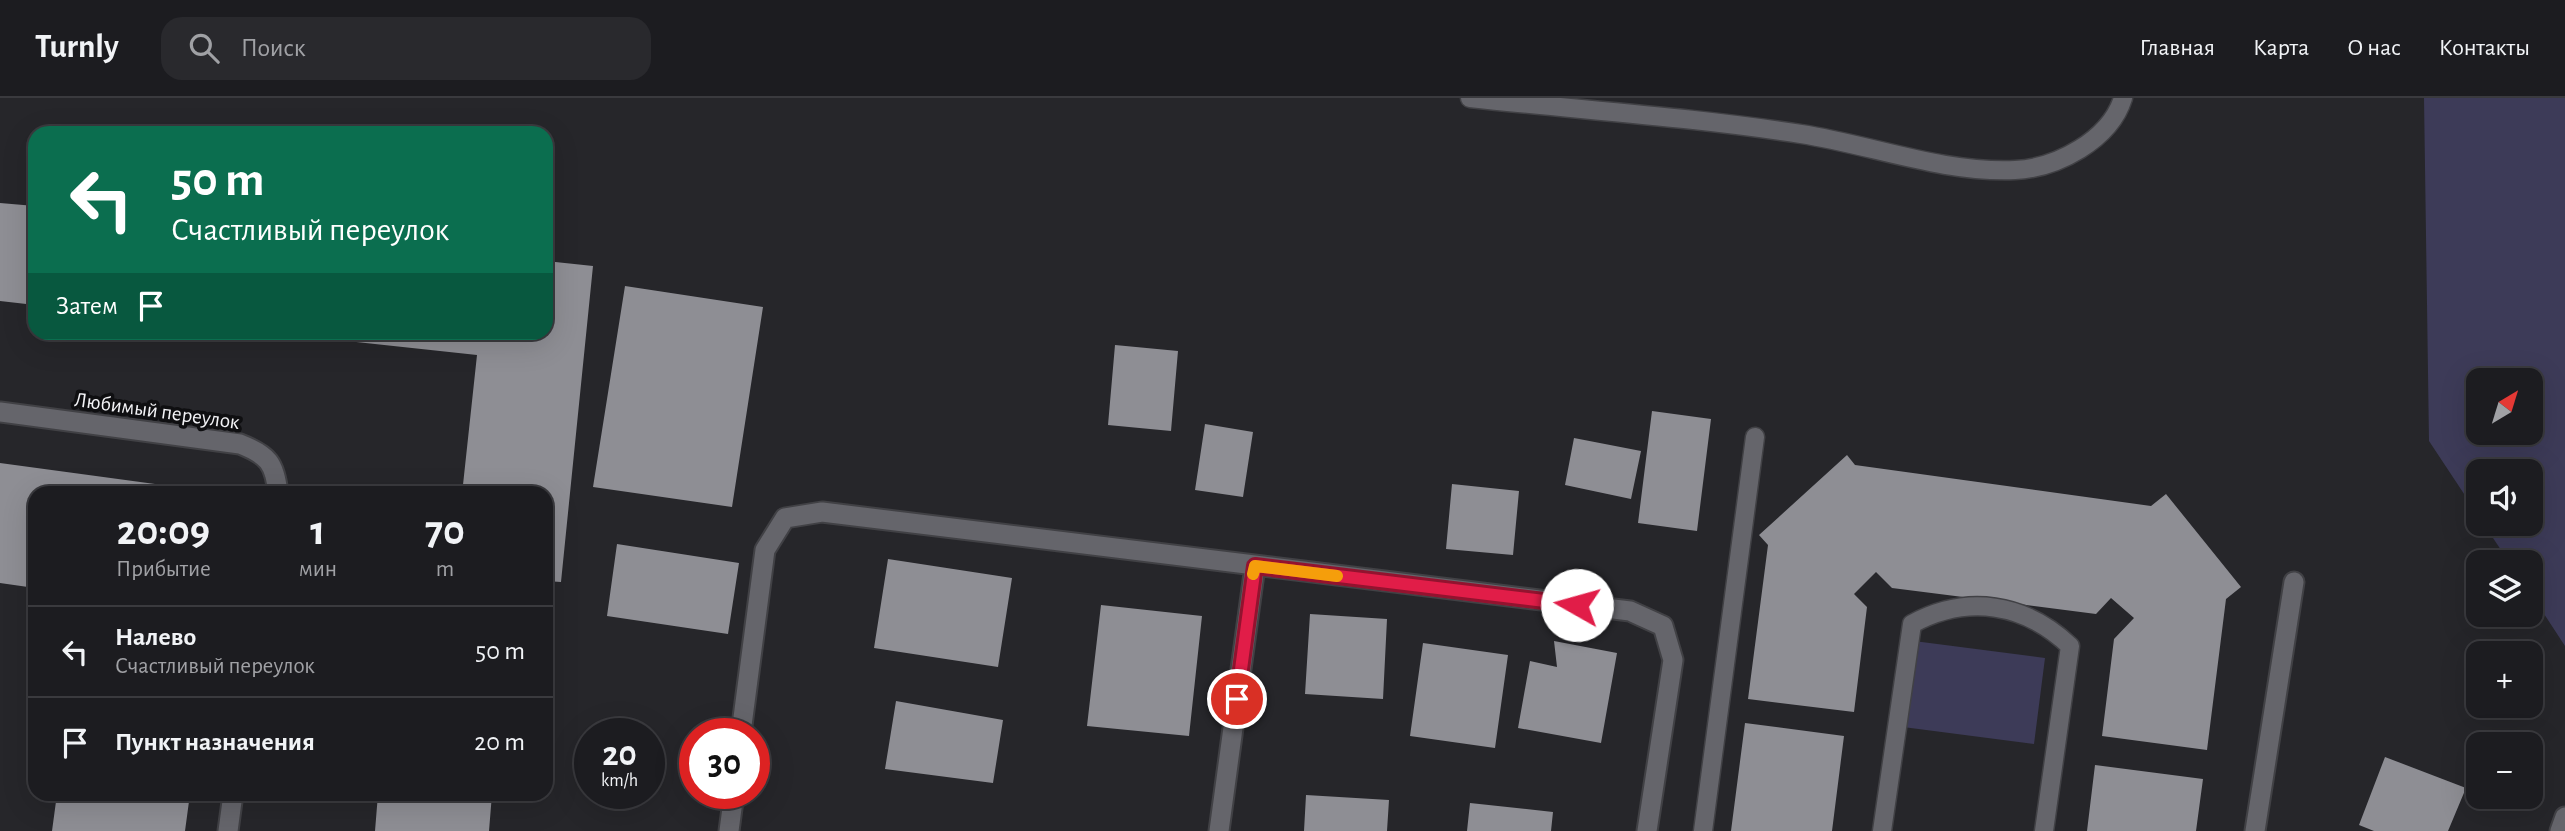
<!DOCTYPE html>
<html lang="ru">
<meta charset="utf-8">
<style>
body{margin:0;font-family:"Alegreya Sans",sans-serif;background:#29292d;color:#f1f3f6;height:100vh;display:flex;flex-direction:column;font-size:26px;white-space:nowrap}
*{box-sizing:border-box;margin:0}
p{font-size:23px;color:#a0a1a5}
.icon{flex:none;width:38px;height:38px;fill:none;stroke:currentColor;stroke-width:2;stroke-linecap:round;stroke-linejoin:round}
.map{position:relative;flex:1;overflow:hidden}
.drawer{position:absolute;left:28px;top:388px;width:525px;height:315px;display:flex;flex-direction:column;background:#1c1c20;border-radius:21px;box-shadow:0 7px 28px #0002,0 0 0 2px #3a3a3e}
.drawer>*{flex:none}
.hud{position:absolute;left:28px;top:28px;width:525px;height:214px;border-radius:21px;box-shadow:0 7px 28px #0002,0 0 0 2px #3a3a3e;background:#0b6e4f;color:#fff;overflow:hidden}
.needle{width:46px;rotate:38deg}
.fabs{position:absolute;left:2466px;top:270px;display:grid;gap:14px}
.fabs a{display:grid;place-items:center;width:77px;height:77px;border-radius:14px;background:#1c1c20;box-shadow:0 7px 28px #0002,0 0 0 2px #3a3a3e;font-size:35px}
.speed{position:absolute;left:574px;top:620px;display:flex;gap:14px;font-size:35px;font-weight:700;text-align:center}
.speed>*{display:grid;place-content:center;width:91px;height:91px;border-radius:50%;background:#1c1c20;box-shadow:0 7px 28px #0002,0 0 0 2px #3a3a3e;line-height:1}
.speed small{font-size:18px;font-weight:400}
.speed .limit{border:10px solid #d22;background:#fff;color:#111}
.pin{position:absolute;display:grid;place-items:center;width:60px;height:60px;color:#fff;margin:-30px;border:4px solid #fff;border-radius:50%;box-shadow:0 2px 7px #0007}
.me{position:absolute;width:77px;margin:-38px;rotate:277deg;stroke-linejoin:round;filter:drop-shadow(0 0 5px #0008)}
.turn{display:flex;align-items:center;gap:24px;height:147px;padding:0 28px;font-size:32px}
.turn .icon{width:91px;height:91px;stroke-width:2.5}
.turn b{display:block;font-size:49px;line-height:60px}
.then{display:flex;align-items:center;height:66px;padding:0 28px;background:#0003;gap:14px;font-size:26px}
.eta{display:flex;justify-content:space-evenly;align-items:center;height:119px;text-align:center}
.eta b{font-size:42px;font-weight:700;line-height:49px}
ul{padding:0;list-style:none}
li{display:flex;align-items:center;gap:21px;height:91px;padding:0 28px;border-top:2px solid #3a3a3e}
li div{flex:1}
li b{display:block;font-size:26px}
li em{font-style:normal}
header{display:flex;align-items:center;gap:42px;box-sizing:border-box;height:98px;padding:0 35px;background:#1c1c20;border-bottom:2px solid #3a3a3e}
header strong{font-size:33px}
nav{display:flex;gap:38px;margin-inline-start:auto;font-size:24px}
.search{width:490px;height:63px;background:#29292d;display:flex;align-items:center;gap:18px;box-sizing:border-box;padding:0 24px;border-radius:21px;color:#a0a1a5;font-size:26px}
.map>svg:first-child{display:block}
</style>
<header>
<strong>Turnly</strong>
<div class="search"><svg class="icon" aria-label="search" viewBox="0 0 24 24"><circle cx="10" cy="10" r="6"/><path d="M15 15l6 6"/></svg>Поиск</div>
<nav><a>Главная</a><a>Карта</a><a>О нас</a><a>Контакты</a></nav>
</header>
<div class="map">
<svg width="2565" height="733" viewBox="0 0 2565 733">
<rect width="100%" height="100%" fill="#26262a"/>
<!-- green -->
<path fill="#3d3b58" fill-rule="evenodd" d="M2424,0H2565V548L2531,496L2530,464H2509L2483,425H2530V373H2478V417L2429,343ZM2478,282H2530V334H2478Z
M1914,543L2045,560L2034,646L1903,629Z"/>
<!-- building -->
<path fill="#8e8e94" d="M0,105L35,108V207L0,203Z
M546,163L593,168L561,484L546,483V396H462L477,257L282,236L546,234Z
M625,188L763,209L732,409L593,389Z
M1115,247L1178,253L1171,333L1108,327Z
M1652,313L1711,321L1697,433L1638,425Z
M1205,326L1253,334L1243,399L1195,392Z
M1574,340L1641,353L1631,401L1565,387Z
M1847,357L1855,367L2151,408L2166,396L2241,489L2226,501L2207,652L2102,638L2114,541L2134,520L2111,500L2096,516L1892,490L1876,474L1854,496L1867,509L1854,614L1748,601L1768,447L1759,437Z
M0,365L214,394V396H35V490L0,485Z
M1452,386L1519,393L1513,457L1446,451Z
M617,446L739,465L728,536L607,518Z
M888,461L1012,480L998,569L874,550Z
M1101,507L1202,518L1189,638L1087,628Z
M1310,516L1387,521L1383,601L1305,596Z
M1554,543L1617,555L1601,645L1518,630L1530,563L1557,569Z
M1423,545L1508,557L1495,650L1410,638Z
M896,603L1003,622L993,685L885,671Z
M1745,625L1844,638L1832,733H1731Z
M2385,659L2466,690L2448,733H2374L2359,727Z
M2095,667L2203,681L2196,733H2087Z
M57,696H190L185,733H52Z
M378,696H492L489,733H375Z
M1306,697L1389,702L1387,733H1304Z
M1470,705L1553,714L1551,733H1467Z"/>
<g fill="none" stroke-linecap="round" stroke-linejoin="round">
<defs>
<path id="service" d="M1470,0C1580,12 1692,19 1801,36C1872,47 1942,75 2015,72C2057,70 2110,42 2123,0
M1703,733L1755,339
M1882,733L1912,526C1967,496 2025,505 2070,548L2044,733"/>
<path id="minor" d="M0,314L240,346C268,357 275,365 278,396
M741,635L765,452L785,420L822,414L1630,513L1663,528L1673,562L1647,733
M228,733L233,696
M729,733L734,695
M1219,733L1255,468
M2255,733L2294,484
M2560,733L2565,719"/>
</defs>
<!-- service casing -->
<use href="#service" stroke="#414145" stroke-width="21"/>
<!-- minor casing -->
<use href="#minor" stroke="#414145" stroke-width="23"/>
<!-- service -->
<use href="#service" stroke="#65656b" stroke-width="18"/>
<!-- minor -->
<use href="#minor" stroke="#65656b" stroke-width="19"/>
</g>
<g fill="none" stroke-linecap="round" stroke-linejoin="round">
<defs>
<path id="route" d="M1237,601L1255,468L1577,507"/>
</defs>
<!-- route casing -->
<use href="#route" stroke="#92132f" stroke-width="18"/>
<!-- route -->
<use href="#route" stroke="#e11d48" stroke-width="12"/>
<!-- slow -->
<path stroke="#f59e0b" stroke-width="12" d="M1253,476L1255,468L1337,478"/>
</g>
<g text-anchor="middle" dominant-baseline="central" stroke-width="7" stroke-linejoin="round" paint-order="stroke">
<!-- street labels -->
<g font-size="21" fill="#f3f3f6" stroke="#0f0f11">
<text transform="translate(157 313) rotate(8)">Любимый переулок</text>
</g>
</g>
</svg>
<div class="fabs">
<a><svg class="needle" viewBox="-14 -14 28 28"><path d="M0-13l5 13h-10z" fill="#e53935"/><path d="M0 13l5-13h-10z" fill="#a0a1a5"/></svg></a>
<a><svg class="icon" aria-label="sound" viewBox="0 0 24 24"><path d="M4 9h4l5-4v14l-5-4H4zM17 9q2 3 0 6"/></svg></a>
<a><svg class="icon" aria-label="layers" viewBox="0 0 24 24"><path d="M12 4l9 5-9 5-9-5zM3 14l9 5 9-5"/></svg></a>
<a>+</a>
<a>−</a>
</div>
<div class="speed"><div>20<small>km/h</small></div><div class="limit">30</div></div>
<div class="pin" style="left:1237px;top:601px;background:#d93025"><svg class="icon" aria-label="arrive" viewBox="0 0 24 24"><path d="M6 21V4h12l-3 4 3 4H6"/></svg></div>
<svg class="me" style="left:1577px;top:507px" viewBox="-20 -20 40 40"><circle r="19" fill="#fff"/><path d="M0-13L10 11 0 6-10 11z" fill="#e11d48"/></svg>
<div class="hud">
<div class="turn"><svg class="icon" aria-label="left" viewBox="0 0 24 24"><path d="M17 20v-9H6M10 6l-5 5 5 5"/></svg><div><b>50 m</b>Счастливый переулок</div></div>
<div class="then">Затем<svg class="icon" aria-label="arrive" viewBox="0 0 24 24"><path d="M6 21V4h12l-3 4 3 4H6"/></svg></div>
</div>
<section class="drawer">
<div class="eta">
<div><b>20:09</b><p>Прибытие</p></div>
<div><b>1</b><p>мин</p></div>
<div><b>70</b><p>m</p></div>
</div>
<ul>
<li><svg class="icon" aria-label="left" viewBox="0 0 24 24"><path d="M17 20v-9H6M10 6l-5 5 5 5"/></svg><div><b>Налево</b><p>Счастливый переулок</p></div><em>50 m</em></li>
<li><svg class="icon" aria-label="arrive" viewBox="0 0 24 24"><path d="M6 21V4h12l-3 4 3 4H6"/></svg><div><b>Пункт назначения</b></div><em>20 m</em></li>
</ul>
</section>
</div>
